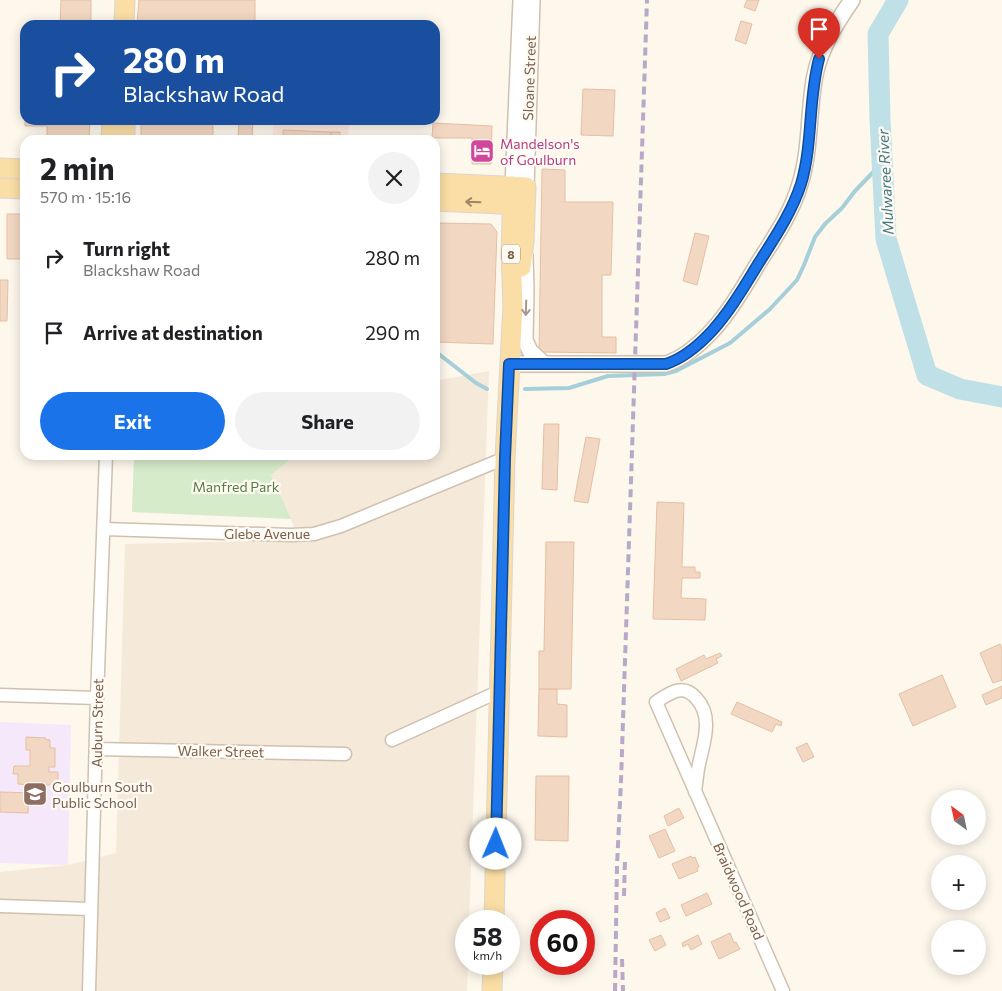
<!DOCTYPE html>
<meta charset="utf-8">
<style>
body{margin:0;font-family:Commissioner,sans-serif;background:#f2f2f2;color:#202124;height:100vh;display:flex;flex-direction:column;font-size:19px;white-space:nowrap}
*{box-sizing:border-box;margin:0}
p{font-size:16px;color:#757577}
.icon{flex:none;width:28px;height:28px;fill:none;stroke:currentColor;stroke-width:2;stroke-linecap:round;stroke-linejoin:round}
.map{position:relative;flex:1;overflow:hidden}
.panel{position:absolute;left:20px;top:135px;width:420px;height:325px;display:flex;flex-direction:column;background:#fff;border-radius:15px;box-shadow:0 2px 12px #0003}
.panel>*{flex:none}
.top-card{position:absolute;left:20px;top:20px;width:420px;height:105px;border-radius:15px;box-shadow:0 2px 12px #0003;background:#1a4fa0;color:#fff;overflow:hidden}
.needle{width:32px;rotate:327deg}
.buttons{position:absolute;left:931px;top:790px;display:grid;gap:10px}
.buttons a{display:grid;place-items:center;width:55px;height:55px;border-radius:50%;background:#fff;box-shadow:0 2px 12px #0003;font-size:25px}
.speed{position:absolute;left:455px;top:910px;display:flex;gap:10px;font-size:25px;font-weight:700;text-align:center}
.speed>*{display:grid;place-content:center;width:65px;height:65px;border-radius:50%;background:#fff;box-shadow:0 2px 12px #0003;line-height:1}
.speed small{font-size:12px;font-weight:400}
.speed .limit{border:8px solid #d22;background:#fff;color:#111}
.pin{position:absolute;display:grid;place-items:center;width:42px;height:42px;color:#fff;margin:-51px -21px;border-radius:50% 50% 50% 0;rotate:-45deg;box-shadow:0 0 5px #0007}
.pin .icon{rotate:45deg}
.me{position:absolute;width:55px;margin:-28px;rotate:1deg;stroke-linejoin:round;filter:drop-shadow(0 0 4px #0008)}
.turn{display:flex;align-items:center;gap:18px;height:105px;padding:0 20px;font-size:22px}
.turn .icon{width:65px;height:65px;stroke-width:2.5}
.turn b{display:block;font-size:35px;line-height:42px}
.round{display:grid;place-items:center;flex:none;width:52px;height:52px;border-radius:26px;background:#f2f2f2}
.headline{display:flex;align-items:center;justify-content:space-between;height:85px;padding:0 20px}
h1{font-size:30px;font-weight:700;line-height:38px}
.cta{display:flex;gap:10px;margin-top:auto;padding:10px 20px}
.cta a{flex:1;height:58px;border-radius:30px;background:#1a73e8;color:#fff;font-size:20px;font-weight:700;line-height:58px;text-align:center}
.cta a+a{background:#f2f2f2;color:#202124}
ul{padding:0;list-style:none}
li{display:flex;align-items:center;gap:15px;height:75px;padding:0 20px}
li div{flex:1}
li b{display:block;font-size:19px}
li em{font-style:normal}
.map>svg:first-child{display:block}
</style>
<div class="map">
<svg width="1002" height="991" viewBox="0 0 1002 991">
<rect width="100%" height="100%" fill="#fdf7ec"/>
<!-- residential -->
<path fill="#f5e9da" d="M489,371L469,921H466V964H468L467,991H0V872L68,865L116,853L125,544L300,540L271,475L296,455H435V381Z"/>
<!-- commercial -->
<path fill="#fdeae0" d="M273,120H349L348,140H273Z"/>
<!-- education -->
<path fill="#f4e8fa" d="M0,722L71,725L68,865L0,863Z"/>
<!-- green -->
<path fill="#d5ebc9" d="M134,455H296L271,475L291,519L132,512Z"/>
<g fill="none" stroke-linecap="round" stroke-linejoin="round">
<!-- stream -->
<path stroke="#a5cfd9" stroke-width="4" d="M435,351L476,383L487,389
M525,389L569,388L608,376L664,374L676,371L730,343L770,309L797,280L804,265L815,237L825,224L842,208L855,191L883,162"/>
<!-- river -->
<path stroke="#bfe0e7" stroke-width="21" d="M898,0L878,34L880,119L886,239L927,375L960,389L1002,397"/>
</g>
<!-- building -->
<path fill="#f2d8c3" stroke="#e5bfa3" d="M61,0H91V25H60Z
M139,0H255V23L137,22Z
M747,0H759L755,11L744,7Z
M741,21L752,24L746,44L735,40Z
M137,22L217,23V25H138Z
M583,89L615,90L613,136L581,135Z
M25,115V120H90L89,140H47V126H25Z
M239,120H253L252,140H238Z
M141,122H213V140H141Z
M433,123L492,126L491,164H472V138H432Z
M283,130L331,132V140H283Z
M331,132H340L339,140H331Z
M542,169L565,170V202H613L611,275H602V337H616V353L539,352Z
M7,214H25V259H7Z
M435,223L491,224L497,232L493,344L435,342Z
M695,233L709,236L697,285L683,281Z
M0,280H8L7,321H0Z
M544,424H559L557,490L542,489Z
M586,437L600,439L588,503L574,501Z
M657,502L684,503L682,567H695V572H700V578H682L681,598L706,599L705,620L653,619Z
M546,542H574L571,689H539V651H544Z
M1000,644L1002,649V680L993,683L980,653Z
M720,653L722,656L716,659L718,663L681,681L676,669L704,655L706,659Z
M942,675L956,707L913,726L899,694Z
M1002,686V698L986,705L982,695Z
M539,689H557V704L567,705V737L538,736Z
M737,702L782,722L781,726L776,724L772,732L731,714Z
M26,737L46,738L45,739L50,740V748H55V767H49V772H58V785H44V787H30V785L18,784V774H13L14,766H30V750H26Z
M807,743L814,757L803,762L796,748Z
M536,776H569L568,841L535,840Z
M0,792L29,793L28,813L0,812Z
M679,808L684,818L668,826L664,816Z
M665,829L675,851L659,858L649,836Z
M691,856L692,858L695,857L699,867L697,868L698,871L679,879L672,864Z
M707,893L712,904L686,916L681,905Z
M665,908L670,918L660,922L656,913Z
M730,933L734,943L736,942L740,949L719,959L711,942Z
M661,935L666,945L655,951L649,940Z
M698,935L702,944L691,950L688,944L683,947L682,943Z"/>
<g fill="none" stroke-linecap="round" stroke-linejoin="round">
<defs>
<path id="minor" d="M104,529L290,535L314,534L341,526L505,458
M0,695L97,698
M392,740L500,691
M96,749L345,754
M695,792C696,784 697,776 698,769C702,746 715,718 696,698C683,683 670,693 656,702L783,991
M0,906L91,909
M89,991L97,698L106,455"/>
<path id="tertiary" d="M513,186L521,0
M526,187L532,0
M525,256L526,291L525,340L530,351L544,364
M509,364H666C684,358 699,345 712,331C731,310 745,285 759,262C775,237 792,212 800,184C811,149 808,111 815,75C821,47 836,23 852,0"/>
<path id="primary" d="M124,25L125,0
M125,120V140
M111,140L112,120
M0,168L25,169
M435,183L526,187L524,242L521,267
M0,188L25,189
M435,201L524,205
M494,921L505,458L513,305L511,254L513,186
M492,991L493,964"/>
</defs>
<!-- minor casing -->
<use href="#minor" stroke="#d0c0b0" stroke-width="15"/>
<!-- tertiary casing -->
<use href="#tertiary" stroke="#d0c0b0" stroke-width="18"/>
<!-- primary casing -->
<use href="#primary" stroke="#dcd5d1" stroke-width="21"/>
<!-- minor -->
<use href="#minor" stroke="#fff" stroke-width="12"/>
<!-- tertiary -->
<use href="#tertiary" stroke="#fff" stroke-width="15"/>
<!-- primary -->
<use href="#primary" stroke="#fadea5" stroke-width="19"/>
<!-- rail -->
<path stroke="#bba8c8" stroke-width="4" stroke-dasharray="8 5" stroke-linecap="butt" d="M624,896L625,859
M622,959L623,991
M615,991L617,866L621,781L647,0"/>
</g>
<!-- one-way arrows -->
<defs><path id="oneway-shaft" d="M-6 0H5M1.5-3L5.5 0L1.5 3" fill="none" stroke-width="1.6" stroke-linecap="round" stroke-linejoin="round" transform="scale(1.25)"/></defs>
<use stroke="#a08567" href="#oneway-shaft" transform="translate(473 202) rotate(-178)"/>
<use stroke="#a8978b" href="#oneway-shaft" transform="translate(526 308) rotate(92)"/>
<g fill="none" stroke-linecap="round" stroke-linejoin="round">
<defs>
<path id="route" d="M496,844L505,458L509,364H666C684,358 699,345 712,331C731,310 745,285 760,261C775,237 792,212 801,184C813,144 808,100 819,59"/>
</defs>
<!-- route casing -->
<use href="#route" stroke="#114b97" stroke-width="12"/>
<!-- route -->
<use href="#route" stroke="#1a73e8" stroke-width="9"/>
</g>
<!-- icons -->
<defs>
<symbol id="hotel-square" viewBox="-11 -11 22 22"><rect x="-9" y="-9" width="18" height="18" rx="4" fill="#d1479c" stroke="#fffbf2"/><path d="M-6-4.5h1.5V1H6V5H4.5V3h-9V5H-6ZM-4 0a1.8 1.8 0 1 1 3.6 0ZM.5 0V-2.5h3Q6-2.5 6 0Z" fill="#fff"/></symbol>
<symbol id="school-square" viewBox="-11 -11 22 22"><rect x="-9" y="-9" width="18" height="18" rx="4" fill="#8d6e63" stroke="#fffbf2"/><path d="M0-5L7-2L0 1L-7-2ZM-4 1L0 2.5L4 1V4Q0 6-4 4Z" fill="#fff"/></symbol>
</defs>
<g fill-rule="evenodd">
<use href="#hotel-square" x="468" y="137" width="28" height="28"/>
<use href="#school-square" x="21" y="780" width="28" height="28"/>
</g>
<g text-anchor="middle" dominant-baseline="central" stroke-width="4.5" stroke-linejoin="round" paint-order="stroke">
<!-- shield labels -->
<rect fill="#fffbf2" stroke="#a18e7e" stroke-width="1" x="502" y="244.5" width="18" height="19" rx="4"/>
<g font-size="12" font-weight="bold" fill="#795f4d">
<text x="511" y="254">8</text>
</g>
<!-- street labels -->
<g font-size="14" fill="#795f4d" stroke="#fffbf2">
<text transform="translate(529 78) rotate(-88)">Sloane Street</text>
<text x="267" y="533">Glebe Avenue</text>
<text transform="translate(97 723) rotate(-89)">Auburn Street</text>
<text transform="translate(221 751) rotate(1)">Walker Street</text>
<text transform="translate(739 891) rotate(66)">Braidwood Road</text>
</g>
<!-- hotel labels -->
<g font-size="14" fill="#b23c85" stroke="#fffbf2" text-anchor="start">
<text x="500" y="143">Mandelson's<tspan x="500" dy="16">of Goulburn</tspan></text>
</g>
<!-- park labels -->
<g font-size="14" fill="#537f44" stroke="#fffbf2">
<text x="236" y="486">Manfred Park</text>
</g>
<!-- education labels -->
<g font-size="14" fill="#785e54" stroke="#fffbf2" text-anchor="start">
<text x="52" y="786">Goulburn South<tspan x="52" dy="16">Public School</tspan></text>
</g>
<!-- water labels -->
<g font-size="15" font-style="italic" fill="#437785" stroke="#fffbf2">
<text transform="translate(885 182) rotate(-93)">Mulwaree River</text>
</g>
</g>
</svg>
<div class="buttons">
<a><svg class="needle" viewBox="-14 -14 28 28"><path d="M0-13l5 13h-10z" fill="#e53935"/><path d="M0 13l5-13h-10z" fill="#757577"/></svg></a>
<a>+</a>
<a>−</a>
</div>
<div class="speed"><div>58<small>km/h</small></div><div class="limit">60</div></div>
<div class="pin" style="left:819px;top:59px;background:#d93025"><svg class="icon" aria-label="arrive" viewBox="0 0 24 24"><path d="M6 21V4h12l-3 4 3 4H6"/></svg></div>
<svg class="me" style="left:496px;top:844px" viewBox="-20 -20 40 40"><circle r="19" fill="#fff"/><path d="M0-13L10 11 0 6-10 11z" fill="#1a73e8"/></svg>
<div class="top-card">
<div class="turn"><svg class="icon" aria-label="right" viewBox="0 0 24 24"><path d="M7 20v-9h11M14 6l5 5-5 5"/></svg><div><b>280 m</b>Blackshaw Road</div></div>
</div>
<section class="panel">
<div class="headline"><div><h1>2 min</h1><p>570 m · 15:16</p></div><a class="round"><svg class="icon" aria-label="close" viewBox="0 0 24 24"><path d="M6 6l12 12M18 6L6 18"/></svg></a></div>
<ul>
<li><svg class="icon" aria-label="right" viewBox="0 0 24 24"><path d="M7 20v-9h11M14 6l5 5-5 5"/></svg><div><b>Turn right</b><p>Blackshaw Road</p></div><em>280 m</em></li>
<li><svg class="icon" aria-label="arrive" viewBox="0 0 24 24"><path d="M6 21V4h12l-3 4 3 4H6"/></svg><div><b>Arrive at destination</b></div><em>290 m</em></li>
</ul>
<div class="cta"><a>Exit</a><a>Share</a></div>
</section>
</div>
